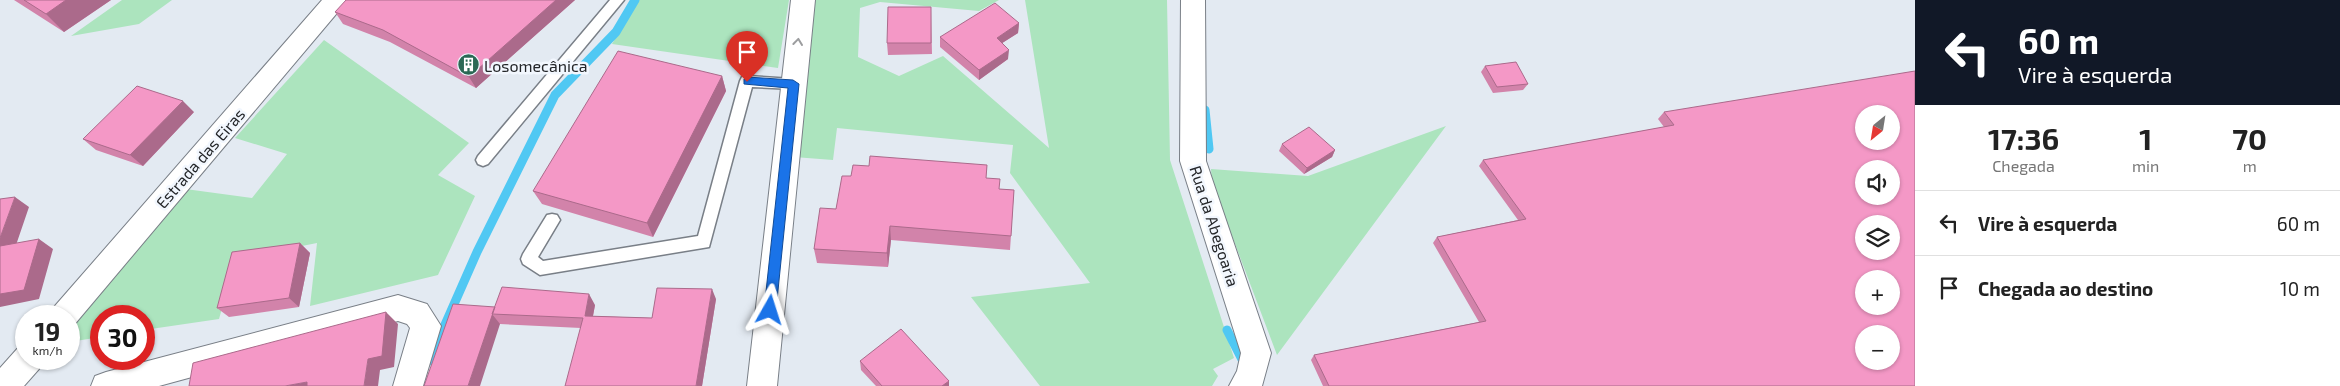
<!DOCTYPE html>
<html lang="pt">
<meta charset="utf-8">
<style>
body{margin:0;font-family:"Exo 2",sans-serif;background:#f2f2f2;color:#222;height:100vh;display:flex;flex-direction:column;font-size:19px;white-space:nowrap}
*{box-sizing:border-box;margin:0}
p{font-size:16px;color:#767676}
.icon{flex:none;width:28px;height:28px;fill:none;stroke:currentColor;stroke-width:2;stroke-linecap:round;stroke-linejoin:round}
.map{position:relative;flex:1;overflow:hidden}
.drawer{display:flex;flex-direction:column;background:#fff;width:425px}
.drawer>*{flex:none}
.banner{background:#111827;color:#fff;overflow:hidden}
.needle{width:32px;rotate:210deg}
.tools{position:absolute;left:1855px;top:105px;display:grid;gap:10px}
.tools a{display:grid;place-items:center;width:45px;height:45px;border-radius:50%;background:#fff;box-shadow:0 1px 4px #0004;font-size:25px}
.speed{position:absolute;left:15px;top:305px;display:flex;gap:10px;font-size:25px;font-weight:700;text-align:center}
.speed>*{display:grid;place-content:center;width:65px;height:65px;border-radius:50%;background:#fff;box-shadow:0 1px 4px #0004;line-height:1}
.speed small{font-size:12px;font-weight:400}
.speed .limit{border:8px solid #d22;background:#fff;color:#111}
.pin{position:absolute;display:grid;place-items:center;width:42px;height:42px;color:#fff;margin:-51px -21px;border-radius:50% 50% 50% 0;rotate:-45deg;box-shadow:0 0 5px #0007}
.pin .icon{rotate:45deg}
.me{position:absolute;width:55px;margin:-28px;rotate:6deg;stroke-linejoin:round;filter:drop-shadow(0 0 4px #0008)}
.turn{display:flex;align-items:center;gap:18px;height:105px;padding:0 20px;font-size:22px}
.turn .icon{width:65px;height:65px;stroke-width:2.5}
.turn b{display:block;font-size:35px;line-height:42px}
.eta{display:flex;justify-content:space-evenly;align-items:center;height:85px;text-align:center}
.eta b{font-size:30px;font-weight:700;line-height:35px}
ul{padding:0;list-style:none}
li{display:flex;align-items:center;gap:15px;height:65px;padding:0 20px;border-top:1px solid #e0e0e0}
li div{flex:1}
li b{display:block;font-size:19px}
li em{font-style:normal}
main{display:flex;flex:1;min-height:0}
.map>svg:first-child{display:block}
</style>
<main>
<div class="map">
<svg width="1915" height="386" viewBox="0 0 1915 386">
<rect width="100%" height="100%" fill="#e3eaf2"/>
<!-- green -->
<path fill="#ace4be" d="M122,0H172L139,24L71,36Z
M638,0H789L778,68L612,44Z
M814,0H999L979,11L880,2L860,8L858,57L899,76L943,56L1049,148L1025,0H1167L1170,160L1234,358L1213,369L1218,376L1212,386H1040L971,297L1090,283L1010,173L1013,145L837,128L833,160L794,157Z
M324,40L469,143L438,175L475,196L438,275L310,306L317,243L236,259L219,319L144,330V316H101V337L69,342V323L178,188L252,198L287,154L235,138Z
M1446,126L1277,355L1212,183L1211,169L1308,176Z"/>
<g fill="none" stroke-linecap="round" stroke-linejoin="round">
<!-- stream -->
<path stroke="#50c8f3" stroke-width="9" d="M1205,110L1209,149
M1227,330L1251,377L1244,386
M429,361L477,252L555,95L616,32L635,0"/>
<defs>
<path id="service" d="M610,0H624L488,164L483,166L478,164L476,160L478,156Z
M747,76L793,79L798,80L800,84L798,88L793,89L752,87L709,247L540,275L523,264L521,259L523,254L547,215L552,214L557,215L560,220L538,257L543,261L698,236L740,81L742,77Z"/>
<path id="minor" d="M791,0H815L777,386H747Z
M398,295L427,304L441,326L423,386H393L410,328L407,324L398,321L159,386H91L95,376L106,372Z"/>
<path id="tertiary" d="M322,0H348L74,325L69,328V316H49L54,307Z
M1181,0H1205L1206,161L1271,353L1262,386H1229L1237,371L1241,353L1180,161Z
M26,346V359H43L39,369L24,386H0V368L17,349Z"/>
</defs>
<!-- service casing -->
<use href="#service" stroke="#797f87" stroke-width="3"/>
<!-- minor casing -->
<use href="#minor" stroke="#797f87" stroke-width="2"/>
<!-- tertiary casing -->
<use href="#tertiary" stroke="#797f87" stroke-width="2"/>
<!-- service -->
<use href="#service" fill="#fff" fill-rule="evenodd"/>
<!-- minor -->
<use href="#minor" fill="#fff" fill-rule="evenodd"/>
<!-- tertiary -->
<use href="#tertiary" fill="#fff" fill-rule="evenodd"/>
</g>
<!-- wall -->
<path fill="#d283aa" d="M14,0H111L64,32Z
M575,0L476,88L390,42L343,24L335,12Z
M931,7L932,54L888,55L887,43Z
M1019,23L1018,33L1002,43L1008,59L979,80L940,47V37Z
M1485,66L1528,84L1523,90L1493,93L1481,72Z
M722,76L726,91L653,237L542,204L533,191Z
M194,112L143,166L96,150L83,139Z
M1664,112L1915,386H1323L1311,360L1314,355L1479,322L1433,243L1437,237L1518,220L1479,166L1483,160L1664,127L1658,119Z
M1282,144L1335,150L1332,157L1304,174L1279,151Z
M987,165L986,178L999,189L1014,190L1010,250L891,240L888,267L817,263L814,249L836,209L851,176Z
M300,243L310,253L299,307L229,317L217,308Z
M716,299L702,386L581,328L500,324L424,386L495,307L595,305L593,316L652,318Z
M860,361L949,381V386H876L861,370Z"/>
<!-- shaded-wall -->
<path fill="#ab6a8b" d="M66,0H111L64,32L46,14Z
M556,0H575L476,88L469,77Z
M1019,23L1018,33L996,47L997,38Z
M1009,50L1008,59L979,80V70Z
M722,76L726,91L653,237L647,223Z
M183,101L194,112L143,166L130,155Z
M1335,150L1332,157L1304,174L1307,168Z
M15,197L29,207L15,248L0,250V238Z
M890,226L891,240L888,267L887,253Z
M39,239L53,249L39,299L0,307V294Z
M300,243L310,253L299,307L289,298Z
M712,289L716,299L702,386H696Z
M589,294L595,305L591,326L585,316Z
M386,312L398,324L394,367L380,370L378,386H364L368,359Z
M492,314L500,324L480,386H468Z
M949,381V386H942Z
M307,382L313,386H285Z"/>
<!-- building -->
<path fill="#f498c6" stroke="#ab6a8b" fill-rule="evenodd" d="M24,0H66L46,14Z
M346,0H556L469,77L383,30L335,12Z
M995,3L1019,23L997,38L1009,50L979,70L940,37Z
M888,7H931V43H887Z
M618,51L722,76L647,223L533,191Z
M1516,62L1528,84L1497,87L1485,66Z
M1915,71V386H1329L1314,355L1486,321L1437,237L1526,219L1483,160L1674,125L1664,112ZM1864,114H1891V141H1864ZM1864,169H1891V196H1864ZM1864,224H1891V251H1864ZM1864,279H1891V306H1864ZM1864,334H1891V361H1864Z
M137,86L183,101L130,155L83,139Z
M1309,127L1335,150L1307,168L1282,144Z
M870,156L987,165L986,178L1000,179L999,189L1014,190L1011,236L890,226L887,253L814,249L820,208L836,209L842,176H851L853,165L869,166Z
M15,197L0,238V199Z
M39,239L24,290L0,294V246Z
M300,243L289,298L217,308L232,252Z
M502,287L589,294L585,316L652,318L657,288L712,289L696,386H565L583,318L492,314Z
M453,304L495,307L468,386H424Z
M386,312L382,356L368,359L364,386H307V382L285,386H189L193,363Z
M901,329L949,381L942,386H882L860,361Z"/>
<!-- one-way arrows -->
<defs><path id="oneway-chevron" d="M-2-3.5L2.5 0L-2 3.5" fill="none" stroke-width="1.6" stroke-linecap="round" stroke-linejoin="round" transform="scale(1.25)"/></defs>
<use stroke="#9c9d9f" href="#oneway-chevron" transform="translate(798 42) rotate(-83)"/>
<!-- route -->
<path fill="#1a73e8" stroke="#114b97" d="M747,77L793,80L799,84L776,310L774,314L770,316L765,314L764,310L788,88L744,84V79Z"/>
<!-- icons -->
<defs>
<symbol id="building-disc" viewBox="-11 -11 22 22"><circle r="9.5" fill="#2b6854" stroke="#f2f7fe"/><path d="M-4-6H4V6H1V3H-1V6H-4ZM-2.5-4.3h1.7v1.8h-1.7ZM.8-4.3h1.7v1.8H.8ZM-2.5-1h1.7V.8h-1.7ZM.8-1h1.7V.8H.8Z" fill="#fff"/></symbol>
</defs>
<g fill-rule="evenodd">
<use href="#building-disc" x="456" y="52" width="25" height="25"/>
</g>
<g text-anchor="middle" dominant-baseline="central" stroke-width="5" stroke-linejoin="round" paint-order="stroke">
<!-- poi labels -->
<g font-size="16" fill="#242629" stroke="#f2f7fe" text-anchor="start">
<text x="484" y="65">Losomecânica</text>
</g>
<!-- street labels -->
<g font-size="16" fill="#242629" stroke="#f2f7fe">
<text transform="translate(200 158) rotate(-49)">Estrada das Eiras</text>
<text transform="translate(1215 226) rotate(72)">Rua da Abegoaria</text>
</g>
</g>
</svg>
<div class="tools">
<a><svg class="needle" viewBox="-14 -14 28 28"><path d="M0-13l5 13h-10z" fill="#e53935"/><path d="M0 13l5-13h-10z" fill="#767676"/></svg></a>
<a><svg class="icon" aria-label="sound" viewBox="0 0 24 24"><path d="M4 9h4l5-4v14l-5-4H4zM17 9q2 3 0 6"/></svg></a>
<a><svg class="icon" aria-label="layers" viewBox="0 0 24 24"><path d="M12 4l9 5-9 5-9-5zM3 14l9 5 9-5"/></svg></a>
<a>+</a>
<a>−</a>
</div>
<div class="speed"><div>19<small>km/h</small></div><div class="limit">30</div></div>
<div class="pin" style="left:747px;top:82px;background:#d93025"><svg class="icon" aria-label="arrive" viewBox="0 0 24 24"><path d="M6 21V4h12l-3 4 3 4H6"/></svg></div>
<svg class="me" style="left:770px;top:310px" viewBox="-20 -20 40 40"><path d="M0-17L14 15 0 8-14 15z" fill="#1a73e8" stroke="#fff" stroke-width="4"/></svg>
</div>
<section class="drawer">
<div class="banner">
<div class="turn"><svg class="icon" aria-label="left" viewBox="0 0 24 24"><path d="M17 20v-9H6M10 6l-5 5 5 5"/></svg><div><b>60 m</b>Vire à esquerda</div></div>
</div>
<div class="eta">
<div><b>17:36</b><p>Chegada</p></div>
<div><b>1</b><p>min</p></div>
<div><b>70</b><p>m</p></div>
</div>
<ul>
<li><svg class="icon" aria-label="left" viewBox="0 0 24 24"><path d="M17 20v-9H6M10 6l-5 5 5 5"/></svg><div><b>Vire à esquerda</b></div><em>60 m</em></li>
<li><svg class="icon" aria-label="arrive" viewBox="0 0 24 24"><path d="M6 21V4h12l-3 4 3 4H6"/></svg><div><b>Chegada ao destino</b></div><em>10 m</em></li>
</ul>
</section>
</main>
